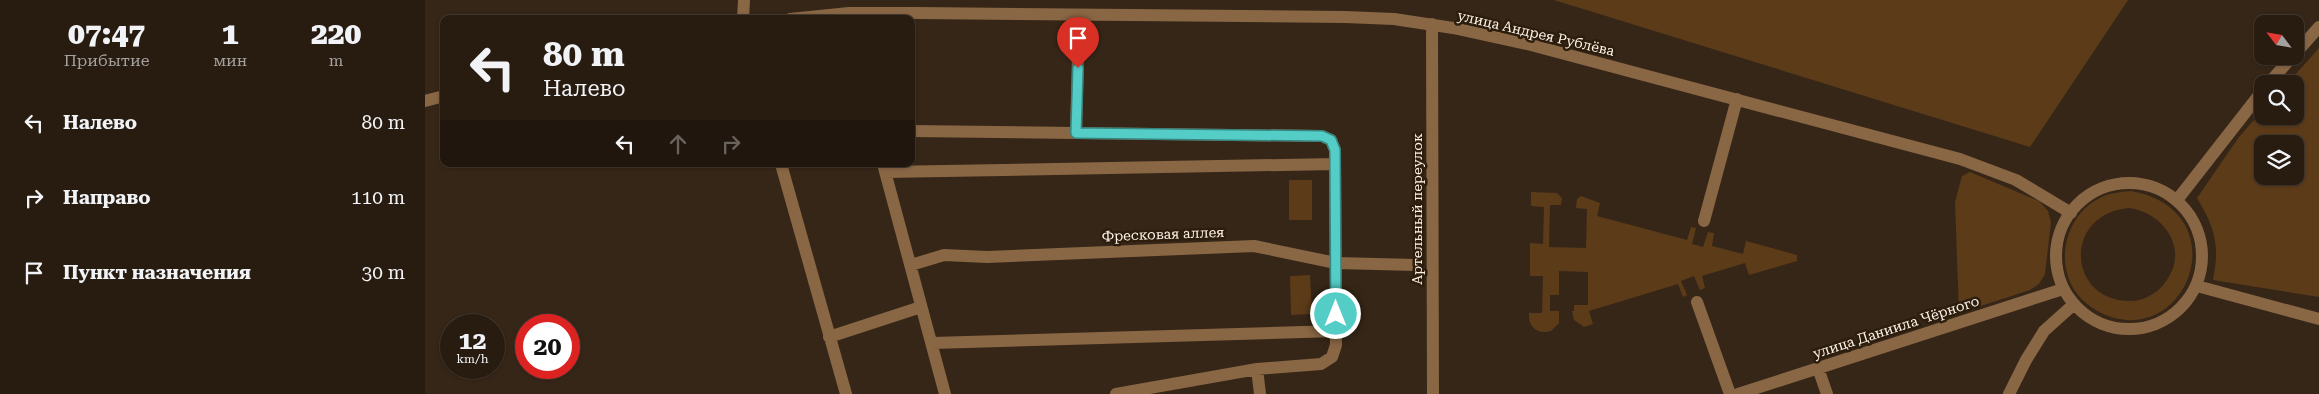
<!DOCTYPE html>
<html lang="ru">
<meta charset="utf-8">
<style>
body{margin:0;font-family:"Roboto Serif",serif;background:#30251a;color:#f1f3f6;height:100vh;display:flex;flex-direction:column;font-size:19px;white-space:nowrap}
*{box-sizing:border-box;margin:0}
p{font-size:16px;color:#a5a19f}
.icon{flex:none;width:28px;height:28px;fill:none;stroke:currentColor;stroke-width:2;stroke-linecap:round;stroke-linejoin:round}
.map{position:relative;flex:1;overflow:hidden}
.panel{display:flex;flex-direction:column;background:#281c11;width:425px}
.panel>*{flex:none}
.top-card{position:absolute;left:15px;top:15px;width:475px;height:152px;border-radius:10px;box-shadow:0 1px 4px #0004,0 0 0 1px #443a31;background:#281c11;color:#f1f3f6;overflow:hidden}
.needle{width:32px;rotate:301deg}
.controls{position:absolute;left:1829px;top:15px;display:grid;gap:10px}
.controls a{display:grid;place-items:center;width:50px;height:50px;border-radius:10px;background:#281c11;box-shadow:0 1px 4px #0004,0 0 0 1px #443a31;font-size:25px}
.speed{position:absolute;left:15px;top:314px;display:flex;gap:10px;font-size:25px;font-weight:700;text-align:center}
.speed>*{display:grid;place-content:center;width:65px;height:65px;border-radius:50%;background:#281c11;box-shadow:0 1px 4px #0004,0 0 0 1px #443a31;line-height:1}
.speed small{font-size:12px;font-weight:400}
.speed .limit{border:8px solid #d22;background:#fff;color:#111}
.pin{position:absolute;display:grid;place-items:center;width:42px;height:42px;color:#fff;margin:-51px -21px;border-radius:50% 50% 50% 0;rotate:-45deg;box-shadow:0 0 5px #0007}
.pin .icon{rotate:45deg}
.me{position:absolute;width:55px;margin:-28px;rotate:0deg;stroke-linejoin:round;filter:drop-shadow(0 0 4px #0008)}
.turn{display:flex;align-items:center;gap:18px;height:105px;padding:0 20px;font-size:22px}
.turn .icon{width:65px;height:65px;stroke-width:2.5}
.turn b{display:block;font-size:35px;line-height:42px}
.lanes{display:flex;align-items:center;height:48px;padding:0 20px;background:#0003;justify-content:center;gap:25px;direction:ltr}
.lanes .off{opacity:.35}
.eta{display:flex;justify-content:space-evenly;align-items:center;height:85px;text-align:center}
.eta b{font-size:30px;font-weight:800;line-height:35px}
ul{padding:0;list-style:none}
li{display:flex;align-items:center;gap:15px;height:75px;padding:0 20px}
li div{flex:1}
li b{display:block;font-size:19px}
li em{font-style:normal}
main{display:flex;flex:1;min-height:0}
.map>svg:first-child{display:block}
</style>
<main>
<section class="panel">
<div class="eta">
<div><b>07:47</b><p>Прибытие</p></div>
<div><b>1</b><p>мин</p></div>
<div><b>220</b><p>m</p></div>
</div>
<ul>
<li><svg class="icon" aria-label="left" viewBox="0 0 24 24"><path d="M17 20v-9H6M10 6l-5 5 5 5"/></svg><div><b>Налево</b></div><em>80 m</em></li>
<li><svg class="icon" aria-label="right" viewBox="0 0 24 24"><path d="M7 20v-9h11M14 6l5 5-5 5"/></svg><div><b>Направо</b></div><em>110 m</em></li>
<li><svg class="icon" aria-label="arrive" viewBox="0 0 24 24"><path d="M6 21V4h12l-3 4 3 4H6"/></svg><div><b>Пункт назначения</b></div><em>30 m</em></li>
</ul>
</section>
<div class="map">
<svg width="1894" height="394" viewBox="0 0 1894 394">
<rect width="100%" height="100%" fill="#362617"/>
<!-- green -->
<path fill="#5c3b19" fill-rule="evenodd" d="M1129,0H1703L1605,147Z
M1894,48V297L1788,280C1795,245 1790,228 1772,198L1814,137L1837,111L1838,116H1870V84H1862ZM1838,144H1870V176H1838Z
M1545,172L1614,201L1623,211L1626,222L1620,274L1614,284L1605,290L1534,313L1530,202L1537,176Z
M864,180H887V220H864Z
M1706,191C1811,210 1766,342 1686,317C1672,312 1659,304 1650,291C1630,261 1641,216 1673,199C1683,193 1694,192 1706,191ZM1704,208C1740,213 1766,251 1739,284C1731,294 1717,302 1703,301C1642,299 1638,214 1704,208Z
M1106,192L1132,193L1137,198L1136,205H1125L1124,247L1161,248L1162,209L1151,208L1152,199L1156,196L1175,203L1172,216L1262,240L1266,227L1271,228L1267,244L1278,247L1283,232L1289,233L1287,246L1318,254L1321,241L1372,255V261L1324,275L1320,263L1277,276L1280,288L1275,290L1269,276L1256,281L1262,295L1258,297L1253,284L1164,311L1168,324L1159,327L1149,320L1147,311H1149V305H1163V272L1134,271V295H1125V311H1134V323L1126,331C1112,335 1103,327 1104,313H1117L1118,276H1105V243L1118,244L1119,207L1106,206Z
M885,275L887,314L866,315L865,276Z"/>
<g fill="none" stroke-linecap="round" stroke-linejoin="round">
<!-- minor -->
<path stroke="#896644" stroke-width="12" d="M318,19L319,0
M365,19L424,13H492L920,17L969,19L1028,28L1106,45L1535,159L1591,180L1646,213
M1007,24L1008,394
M1870,54L1894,27
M1843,84L1868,56
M0,101L19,96
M486,131L897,136L906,140L910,150L911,345L907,357L896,364L832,369L691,394
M651,133L654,15
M356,164L421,394
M458,164L520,394
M461,172L910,164
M1631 256a73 73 0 1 1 146 0a73 73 0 1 1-146 0Z
M1752,200L1838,90
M1279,221L1312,99
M486,265L519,255L562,257L829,246L911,263L991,265
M1772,286L1894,319
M1272,302L1305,394
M404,337L496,307
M507,343L911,331
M1393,368L1402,394
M832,369L835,394
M1313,394L1638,289
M1584,394L1601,360L1619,331L1648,305"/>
</g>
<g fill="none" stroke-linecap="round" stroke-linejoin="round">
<defs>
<path id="route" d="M653,68L651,133L897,136L906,140L910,150L911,314"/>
</defs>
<!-- route casing -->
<use href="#route" stroke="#378581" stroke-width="12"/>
<!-- route -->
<use href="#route" stroke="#54cdc7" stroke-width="9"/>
</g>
<g text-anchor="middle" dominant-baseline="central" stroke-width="5" stroke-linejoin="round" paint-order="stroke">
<!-- street labels -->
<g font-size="14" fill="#fef3e9" stroke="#2c1d0d">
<text transform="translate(1111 33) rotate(13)">улица Андрея Рублёва</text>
<text transform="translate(992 209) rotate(-90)">Артельный переулок</text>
<text transform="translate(738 234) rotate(-2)">Фресковая аллея</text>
<text transform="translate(1471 327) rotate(-18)">улица Даниила Чёрного</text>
</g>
</g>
</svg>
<div class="controls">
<a><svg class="needle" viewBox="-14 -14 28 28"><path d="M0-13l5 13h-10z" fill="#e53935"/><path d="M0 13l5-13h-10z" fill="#a5a19f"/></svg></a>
<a><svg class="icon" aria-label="search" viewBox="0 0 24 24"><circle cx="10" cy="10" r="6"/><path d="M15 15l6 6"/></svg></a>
<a><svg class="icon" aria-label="layers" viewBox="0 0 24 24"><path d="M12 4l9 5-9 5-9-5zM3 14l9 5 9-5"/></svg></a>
</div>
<div class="speed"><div>12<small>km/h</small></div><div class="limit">20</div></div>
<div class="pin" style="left:653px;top:68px;background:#d93025"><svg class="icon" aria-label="arrive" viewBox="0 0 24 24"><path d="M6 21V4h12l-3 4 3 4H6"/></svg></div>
<svg class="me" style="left:911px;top:314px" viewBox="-20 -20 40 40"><circle r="17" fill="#54cdc7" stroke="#fff" stroke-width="3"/><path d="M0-11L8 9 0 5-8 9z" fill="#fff"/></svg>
<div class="top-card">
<div class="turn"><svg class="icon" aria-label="left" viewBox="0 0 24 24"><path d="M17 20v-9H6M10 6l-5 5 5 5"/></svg><div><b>80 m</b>Налево</div></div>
<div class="lanes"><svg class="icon" aria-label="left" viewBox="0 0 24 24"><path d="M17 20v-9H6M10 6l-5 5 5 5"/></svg><svg class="icon off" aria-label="ahead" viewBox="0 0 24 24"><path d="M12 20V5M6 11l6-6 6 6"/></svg><svg class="icon off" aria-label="right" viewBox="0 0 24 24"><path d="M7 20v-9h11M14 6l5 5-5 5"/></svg></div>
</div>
</div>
</main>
